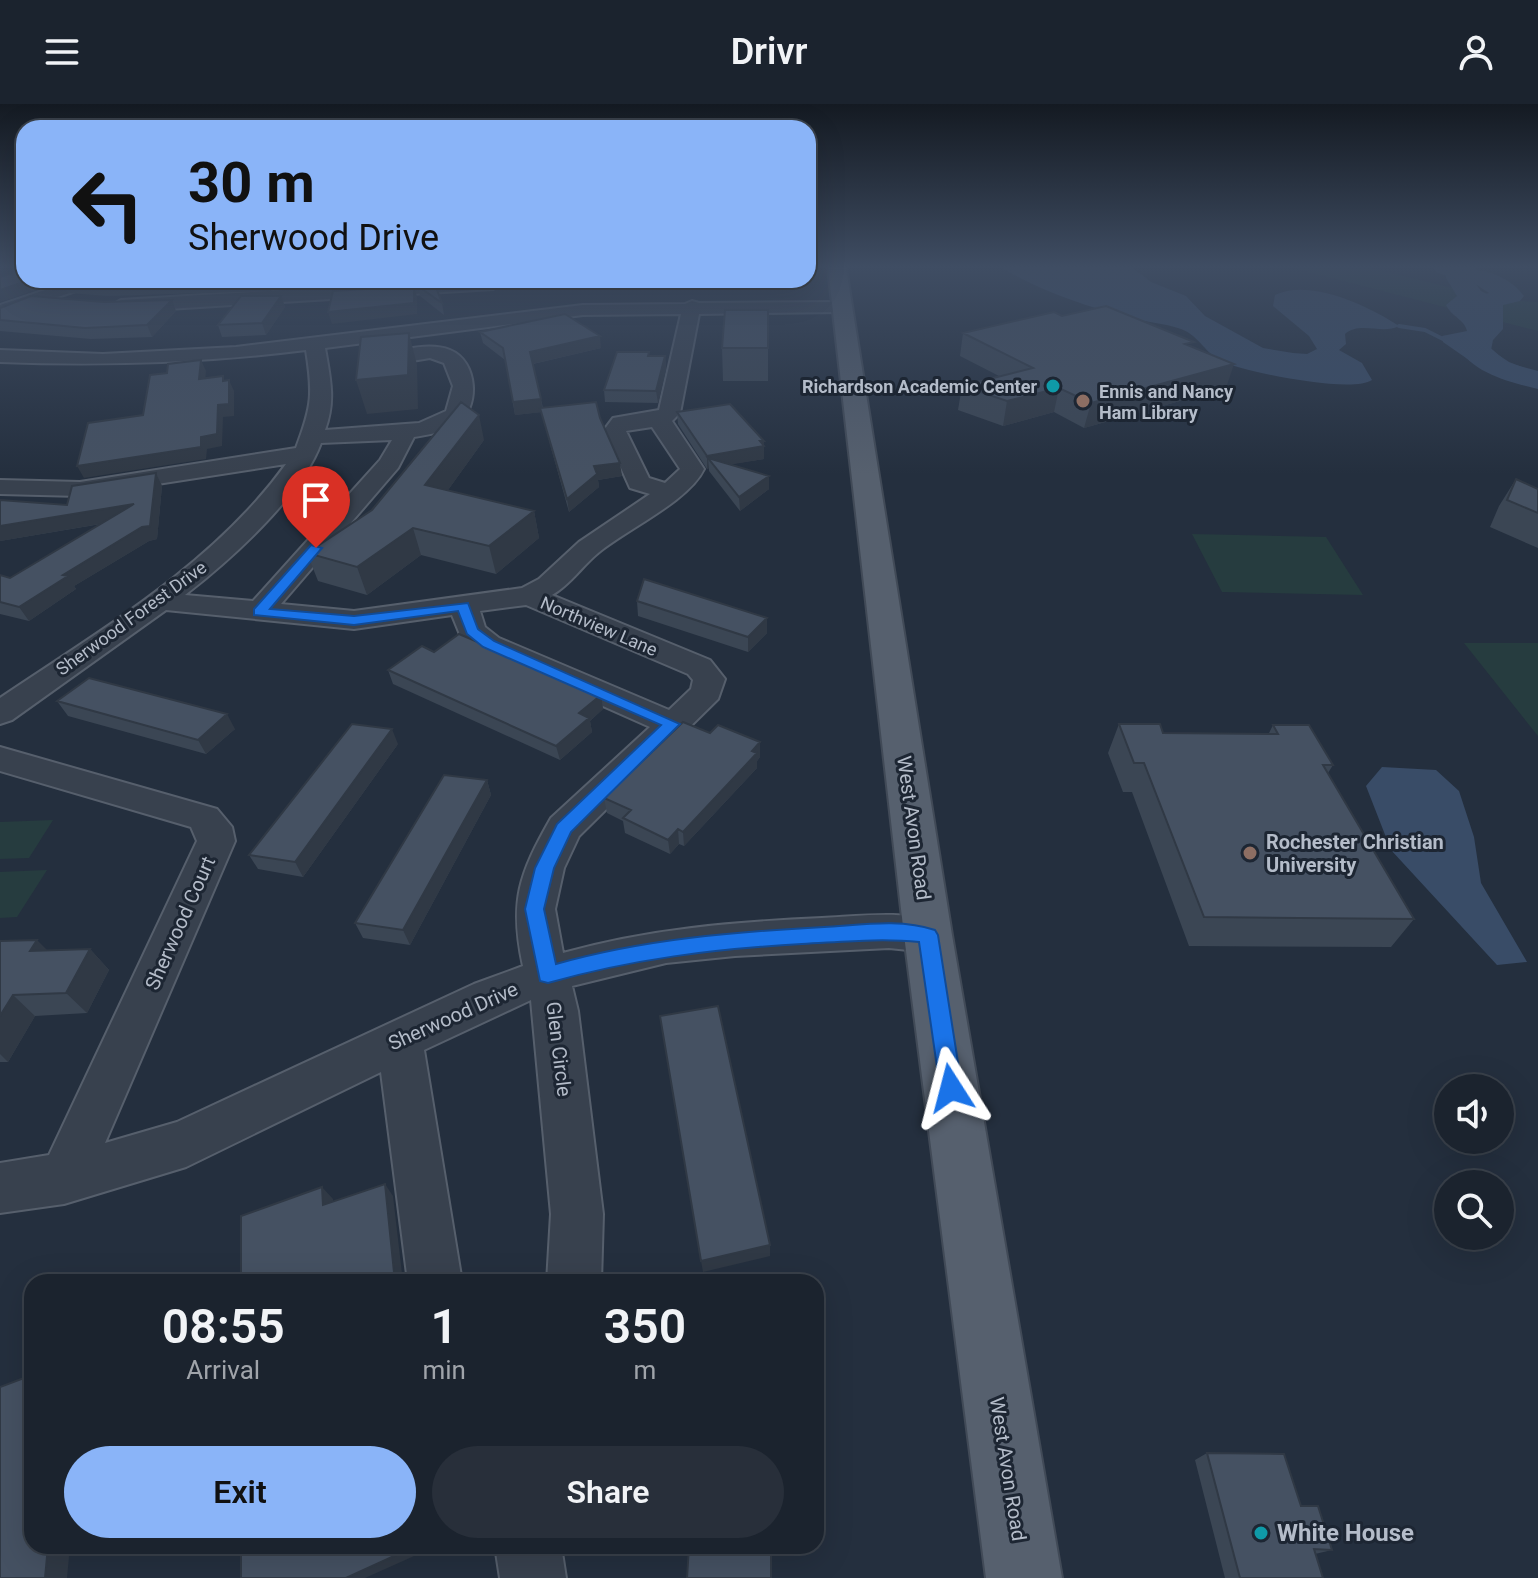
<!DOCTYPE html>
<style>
body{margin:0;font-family:Roboto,sans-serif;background:#282f3a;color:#f1f3f6;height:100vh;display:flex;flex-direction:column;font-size:30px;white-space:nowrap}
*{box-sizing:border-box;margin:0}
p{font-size:26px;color:#a0a4aa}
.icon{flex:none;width:44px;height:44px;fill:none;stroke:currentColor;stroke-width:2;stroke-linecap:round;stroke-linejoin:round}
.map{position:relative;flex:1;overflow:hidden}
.panel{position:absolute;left:24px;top:1170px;width:800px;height:280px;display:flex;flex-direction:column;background:#1b232e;border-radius:24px;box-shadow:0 8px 32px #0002,0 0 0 2px #39404a}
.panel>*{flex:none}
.guide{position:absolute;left:16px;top:16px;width:800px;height:168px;border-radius:24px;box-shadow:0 8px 32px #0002,0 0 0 2px #39404a;background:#8ab4f8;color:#111;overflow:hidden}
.fabs{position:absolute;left:1434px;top:970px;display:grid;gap:16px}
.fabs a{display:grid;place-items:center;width:80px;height:80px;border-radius:50%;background:#1b232e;box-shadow:0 8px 32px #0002,0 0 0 2px #39404a;font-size:40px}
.pin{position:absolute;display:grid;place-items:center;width:68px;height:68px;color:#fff;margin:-82px -34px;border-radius:50% 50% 50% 0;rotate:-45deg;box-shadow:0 0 8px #0007}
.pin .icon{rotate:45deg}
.me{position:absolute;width:88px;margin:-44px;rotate:351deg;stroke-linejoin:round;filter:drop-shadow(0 0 6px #0008)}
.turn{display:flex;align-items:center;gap:28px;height:168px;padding:0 40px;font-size:36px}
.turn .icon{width:104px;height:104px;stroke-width:2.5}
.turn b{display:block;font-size:56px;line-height:68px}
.eta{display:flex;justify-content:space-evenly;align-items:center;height:136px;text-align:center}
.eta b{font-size:48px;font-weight:600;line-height:56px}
.primary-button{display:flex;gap:16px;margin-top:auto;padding:16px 40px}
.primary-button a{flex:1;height:92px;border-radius:48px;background:#8ab4f8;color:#111;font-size:32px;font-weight:600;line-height:92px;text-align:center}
.primary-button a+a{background:#282f3a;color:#f1f3f6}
header{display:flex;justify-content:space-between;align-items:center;height:104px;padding:0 40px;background:#1b232e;font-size:36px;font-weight:600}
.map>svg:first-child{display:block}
</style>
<header><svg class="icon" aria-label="menu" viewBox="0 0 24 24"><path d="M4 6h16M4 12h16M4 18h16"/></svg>Drivr<svg class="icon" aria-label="person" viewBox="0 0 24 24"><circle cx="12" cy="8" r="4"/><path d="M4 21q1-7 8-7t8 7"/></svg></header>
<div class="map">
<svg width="1538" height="1474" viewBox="0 0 1538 1474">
<rect width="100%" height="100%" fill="#242f3e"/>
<!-- green -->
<path fill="#263c3f" d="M1293,164H1371L1501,196L1538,198V227Z
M1192,430L1326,433L1363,491L1222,488Z
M1464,539H1538V632Z
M53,716L29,754L0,755V718Z
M47,766L17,813L0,814V768Z"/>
<!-- water -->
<path fill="#394c67" d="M1002,164H1133L1151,178L1186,192L1205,212L1263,244L1293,249L1307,250L1317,245L1309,232L1273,202L1275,191C1310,174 1369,202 1399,222C1383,231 1360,217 1345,230L1346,240L1339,246L1362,259L1372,276C1352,290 1245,268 1223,258C1205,250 1200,232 1181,225C1164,219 1145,218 1127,213C1086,203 1039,186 1002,164Z
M1451,164H1476L1470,172L1481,187L1503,198V225L1493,236L1491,246L1509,258L1538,269V280L1479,263L1443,238L1442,232L1467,227C1465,216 1451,212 1446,201L1457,192L1446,174V168Z
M1382,663L1436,666L1459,687L1474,733L1481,779L1527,858L1497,861L1391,746L1366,682Z"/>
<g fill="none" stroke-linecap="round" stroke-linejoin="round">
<!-- stream -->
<path stroke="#394c67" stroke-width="4" d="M1399,222L1425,226L1443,235"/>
<!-- river -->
<path fill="#394c67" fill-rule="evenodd" d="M1434,164C1464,162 1504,164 1524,192L1520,197L1499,202L1502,222L1486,240L1508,259L1538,267V285C1506,277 1475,270 1455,241L1475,220L1472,197L1476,192L1489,189L1474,179L1438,169Z"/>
<defs>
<path id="minor" d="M75,176H99L97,180L0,212V201Z
M447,176H497L501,180L493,185L168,205L121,206L112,201L121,196Z
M692,197L699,199L842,198L851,203L842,208L699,210L680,309L672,317L704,365C689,397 627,425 598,449C582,462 570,481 552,491L710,556L725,575L718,595L579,732L564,764L555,805L563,849C649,825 733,818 822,814C862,812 904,806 943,819L949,831L943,843L928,848L889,844L735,852L666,859L572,882L578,907L603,1110L601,1178H547L551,1110L531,896L424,946L462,1178H408L381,968L186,1063L64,1100L0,1109V1059L49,1051L197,737L191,723L0,667V643L217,705L232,723L235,737L105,1039L177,1018L474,880L523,862C509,798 519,770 551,714L650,623L477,546L461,533L452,511L354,525L166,506L12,616L0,620V594C101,526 214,460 286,360L80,392L0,390V376L80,378L296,344C312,302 313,290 306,246C203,259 104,262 0,258V246L103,250L236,243L583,201L685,200ZM681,210L659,306L613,314L604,326L630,384L650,390L579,438L539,475L522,484L354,507L281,500L398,364L414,333C427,331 444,328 456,321C481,304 478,257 450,246C429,238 402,246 381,251L378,255L381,259L388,261L430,254L444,259L453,282L446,307L419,319L325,326C336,297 330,273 325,244L583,211ZM652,323L680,365L665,379L649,374L626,327ZM392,336L380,356L253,497L185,491C230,456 301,393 321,339ZM526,501L688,570L693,576L691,585L669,606L499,534L485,523L480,507Z
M495,1442H561L566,1474H500Z"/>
<path id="major" d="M828,164H846L952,831L1062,1474H986L904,831Z"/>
</defs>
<!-- minor casing -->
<use href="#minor" stroke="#565f6c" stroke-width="4"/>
<!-- major casing -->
<use href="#major" stroke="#414a57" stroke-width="4"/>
<!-- minor -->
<use href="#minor" fill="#38414e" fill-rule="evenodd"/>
<!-- major -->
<use href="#major" fill="#56606e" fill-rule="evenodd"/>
</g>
<!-- wall -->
<path fill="#3b4654" d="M24,176H274L271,187L108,192L68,189L64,183L57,179Z
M549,176H659L655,185L550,184Z
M735,176H762L761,181H736Z
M418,182L442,199L444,211L420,192Z
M281,192L285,203L266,231L222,233L218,221Z
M104,198L176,207L152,233L91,235L0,227V204Z
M768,206V277H723L722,244Z
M1062,212L1192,243L1226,284L1084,324L1054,308L1003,322L958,306L962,282L999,272L960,252L963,229Z
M480,228L601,244L533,260L543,304L600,314L622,372L598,376L599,383L569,408L541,308L515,311L505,256L483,239Z
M649,248V252H665L666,264L658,299L605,298L604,286Z
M677,308L764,337V355L731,360L769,385L740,407L709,367V364L707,365L678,320Z
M484,336L448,386L534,407L539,434L496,470L421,451L367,491L318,477L307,449Z
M156,369L162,382L157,435L149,437L74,482L76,485L29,517L0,510V471L10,474L101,420L0,437V396L67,401Z
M1516,375L1538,385V444L1490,423L1499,402Z
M637,497L767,514V529L748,548L638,512Z
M434,548L601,591L603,605L590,617L592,628L560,656L393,580L388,566Z
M57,597L235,625L206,650L68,612Z
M1119,620L1163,629H1269L1273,621L1333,661L1328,669L1414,815L1391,843L1189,842L1132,688H1123L1108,649Z
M398,640L303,773L258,765L249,751Z
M760,653L757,657V664L684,742L679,740L670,750L625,729L623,717L607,709L604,694Z
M487,676L491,691L410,841L363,834L355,819Z
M0,837L47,847L90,845L109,866L87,909L35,912L8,958H0Z
M1207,1349L1301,1402L1332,1446L1315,1450L1323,1474H1225L1195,1356Z"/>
<!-- shaded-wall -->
<path fill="#303945" d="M29,176H55L57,179L0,198V186Z
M267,176H274L271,187Z
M337,176H416L339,181Z
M654,176H659L655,185Z
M414,182L417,193V210L332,220L328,208Z
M281,192L285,203L266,231L262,219Z
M172,196L176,207L152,233L147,221Z
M409,229L417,261L418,305L367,310L356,276Z
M600,232L601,244L532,260L530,248Z
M665,252L666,264L658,299L656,287Z
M201,256L206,267L204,286L199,275Z
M1234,260L1226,284L1084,324L1091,299Z
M229,276L234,287V312L223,313L222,342L207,345L206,355L84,374L77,362L201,333L218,301Z
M1059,284L1054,308L1003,322L1007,297Z
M541,295L543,308L515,311L513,298Z
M479,311L484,336L433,407L425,381Z
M764,337V355L716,363L708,354L709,364L707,365V352Z
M620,359L622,372L598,376L599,383L569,408L567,395L594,362Z
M156,369L162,382L157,435L149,437L74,482L76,485L29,517L19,503L63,471L142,423Z
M769,372V385L740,407L739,393Z
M134,400L141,413L0,437V422Z
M534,407L539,434L496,470L489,442Z
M413,424L421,451L367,491L357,463Z
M767,514V529L748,548V533Z
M601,591L603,605L590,617L592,628L560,656L556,642L579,609Z
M227,610L235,625L206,650L198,636Z
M392,625L398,640L303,773L295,758Z
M760,638V653L757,657V664L684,742L683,728Z
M487,676L491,691L410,841L403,826Z
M678,725L679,740L670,750L668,736Z
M37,836L58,857L30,847Z
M90,845L109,866L87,909L66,889Z
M13,891L35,912L8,958L0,950V912Z
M385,1080L393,1092L403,1178H395Z
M322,1083L333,1095L334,1112L323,1101Z
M770,1141V1152L703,1168L701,1157Z
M48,1442H70L67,1474H45Z
M416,1442H432V1444L365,1474H346Z"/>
<!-- building -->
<path fill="#455162" stroke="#303945" stroke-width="2" d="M24,165V176H29L0,186V173Z
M62,176H267L103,181L62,179Z
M435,181L442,199L418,182Z
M414,182V199L328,208L333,187Z
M31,192L104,198L172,196L147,221L85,224L0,216V204Z
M241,192H281L262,219L218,221Z
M1106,202L1194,238L1185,240L1234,260L1091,299L1059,284L1007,297L962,282L1033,264L963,229L1054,208L1062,212Z
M725,206H768V244H722Z
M565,210L600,232L530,248L541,295L513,298L503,244L480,228Z
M409,229L408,271L356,276L361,233Z
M617,248H649L648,252H665L656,287L604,286Z
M201,256L199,275L223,272V277L229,276V300L218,301L217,330L201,333V343L77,362L88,319L143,311L150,271L167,269L168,260Z
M461,298L479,311L425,381L534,407L489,442L413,424L357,463L307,449L372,406Z
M596,298L600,314L620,359L594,362L597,370L567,395L540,304Z
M730,300L764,337H760L764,342L707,352L677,308Z
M708,354L769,372L739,393Z
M156,369L150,422L142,423L63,471L68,472L19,503L0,498V471L10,474L134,400L0,422V396L67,401L72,382Z
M1516,375L1538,385V409L1507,396Z
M644,475L767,514L748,533L637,497Z
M459,530L601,591L579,609L589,614L556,642L388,566L422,542L434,548Z
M89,574L227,610L198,636L57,597Z
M683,618L710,629L718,621L760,638L752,647L757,649L683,728L678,725L668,736L623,714L631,706L604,694Z
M352,620L392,625L295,758L249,751Z
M1119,620H1160L1163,629L1278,630L1273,621H1309L1333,661H1323L1414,815L1204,813L1144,659H1134Z
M444,671L487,676L403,826L355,819Z
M37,836L30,847L90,845L66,889L13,891L0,912V837Z
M718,902L770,1141L701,1157L660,912Z
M385,1080L395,1178H241V1112L322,1083L323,1101Z
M32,1271V1442H48L45,1474H0V1283Z
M1207,1349L1284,1350L1301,1402H1318L1332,1446L1314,1445L1323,1474H1240Z
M241,1442H416L346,1474H241Z
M689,1442H771V1474H687Z"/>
<!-- sky -->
<linearGradient id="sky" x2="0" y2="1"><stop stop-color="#141a22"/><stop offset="0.44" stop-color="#3f4d63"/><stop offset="1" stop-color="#3f4d63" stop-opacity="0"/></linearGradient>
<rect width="1538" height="370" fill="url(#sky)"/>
<!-- route -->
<path fill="#1a73e8" stroke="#114b97" stroke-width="2" d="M311,441L322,444L270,505L354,512L468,499L478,525L494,537L680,620L571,728L554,764L544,805L556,860C644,835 733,828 824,823C860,821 900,814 935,826L938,831L962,984L959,992L951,995L943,992L940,984L919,838C880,834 842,838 802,840C715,845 632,855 548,879L540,877L525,805L535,764L557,720L661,621L483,543L467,530L458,507L354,521L254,511V505Z"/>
<!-- markers -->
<g fill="#0f9aa8" stroke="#1d2633" stroke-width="3">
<circle cx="1053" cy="282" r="8"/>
<circle cx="1261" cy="1429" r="8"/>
</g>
<g fill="#8d6e63" stroke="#1d2633" stroke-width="3">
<circle cx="1083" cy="297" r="8"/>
<circle cx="1250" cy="749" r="8"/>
</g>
<g text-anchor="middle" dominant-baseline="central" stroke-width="6" stroke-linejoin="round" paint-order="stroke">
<!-- far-poi labels -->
<g font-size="18" font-weight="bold" fill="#b4bcc9" stroke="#1d2633" text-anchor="end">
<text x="1037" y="282">Richardson Academic Center</text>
<text x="1099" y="287" text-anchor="start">Ennis and Nancy<tspan x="1099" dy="21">Ham Library</tspan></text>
</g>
<!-- far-street labels -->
<g font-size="18" fill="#b4bcc9" stroke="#1d2633">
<text transform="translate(131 514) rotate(-36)">Sherwood Forest Drive</text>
<text transform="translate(599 522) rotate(23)">Northview Lane</text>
</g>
<!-- street labels -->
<g font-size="20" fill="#b4bcc9" stroke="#1d2633">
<text transform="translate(914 724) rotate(82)">West Avon Road</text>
<text transform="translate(180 819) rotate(-66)">Sherwood Court</text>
<text transform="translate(453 912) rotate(-24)">Sherwood Drive</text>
<text transform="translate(559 945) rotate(83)">Glen Circle</text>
<text transform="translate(1008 1365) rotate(81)">West Avon Road</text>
</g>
<!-- poi labels -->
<g font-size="20" font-weight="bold" fill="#b4bcc9" stroke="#1d2633" text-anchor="start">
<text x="1266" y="738">Rochester Christian<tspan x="1266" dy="23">University</tspan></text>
</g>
<!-- near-poi labels -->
<g font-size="24" font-weight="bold" fill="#b4bcc9" stroke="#1d2633" text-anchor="start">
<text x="1277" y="1429">White House</text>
</g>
</g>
</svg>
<div class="fabs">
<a><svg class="icon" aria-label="sound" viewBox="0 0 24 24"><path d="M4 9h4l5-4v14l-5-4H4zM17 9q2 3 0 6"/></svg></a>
<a><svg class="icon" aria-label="search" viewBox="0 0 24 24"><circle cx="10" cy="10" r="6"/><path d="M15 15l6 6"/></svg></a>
</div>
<div class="pin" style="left:316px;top:444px;background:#d93025"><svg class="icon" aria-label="arrive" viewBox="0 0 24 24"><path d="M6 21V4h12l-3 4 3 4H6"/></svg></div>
<svg class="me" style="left:951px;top:984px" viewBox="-20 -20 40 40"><path d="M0-17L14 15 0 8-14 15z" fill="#1a73e8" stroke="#fff" stroke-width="4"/></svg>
<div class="guide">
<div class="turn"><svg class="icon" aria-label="left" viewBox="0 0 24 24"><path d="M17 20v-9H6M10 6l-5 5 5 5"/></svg><div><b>30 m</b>Sherwood Drive</div></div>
</div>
<section class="panel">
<div class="eta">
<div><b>08:55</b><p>Arrival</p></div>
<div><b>1</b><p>min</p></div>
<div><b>350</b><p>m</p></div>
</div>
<div class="primary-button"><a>Exit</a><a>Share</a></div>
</section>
</div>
